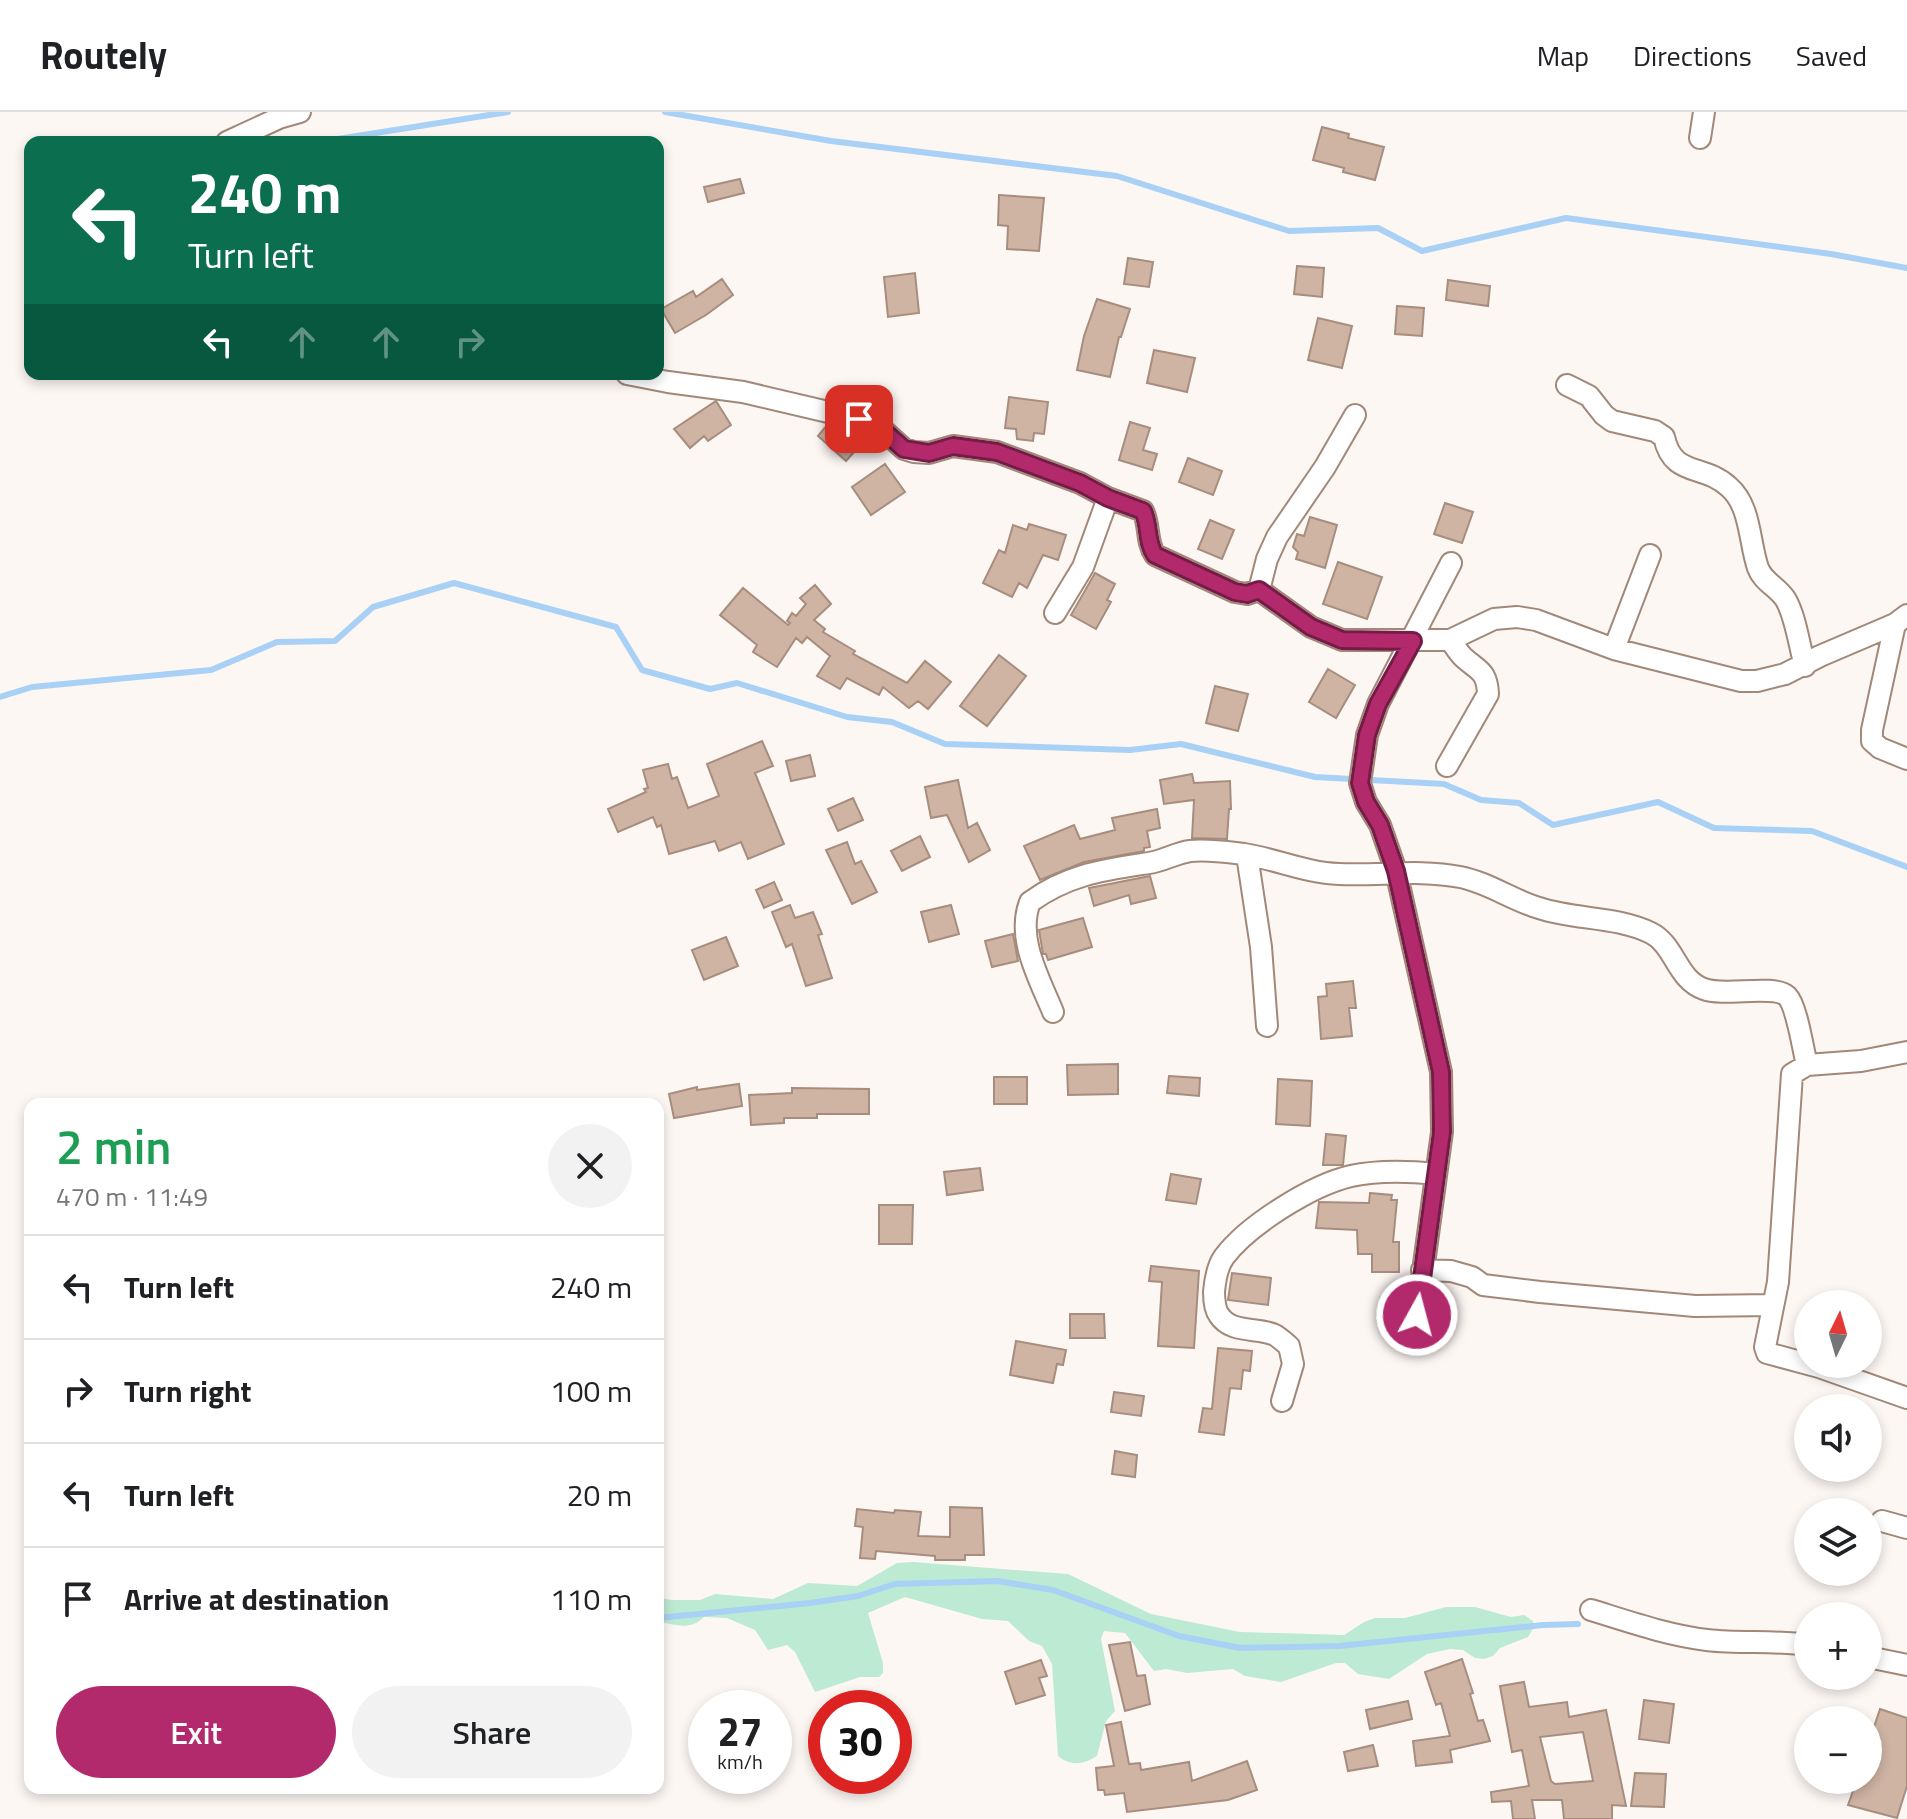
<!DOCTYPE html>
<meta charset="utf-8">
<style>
body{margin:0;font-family:"Titillium Web",sans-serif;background:#f2f2f2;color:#202124;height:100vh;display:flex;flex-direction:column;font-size:30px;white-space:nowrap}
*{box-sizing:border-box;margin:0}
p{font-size:26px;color:#757577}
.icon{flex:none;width:44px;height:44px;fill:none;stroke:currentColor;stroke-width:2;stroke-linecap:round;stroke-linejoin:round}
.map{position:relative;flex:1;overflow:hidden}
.details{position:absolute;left:24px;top:986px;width:640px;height:696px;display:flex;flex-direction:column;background:#fff;border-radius:16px;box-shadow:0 4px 12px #0003}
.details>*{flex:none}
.top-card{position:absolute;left:24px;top:24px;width:640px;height:244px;border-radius:16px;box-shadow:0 4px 12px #0003;background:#0b6e4f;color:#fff;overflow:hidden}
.needle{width:52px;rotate:5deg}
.tools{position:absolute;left:1794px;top:1178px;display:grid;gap:16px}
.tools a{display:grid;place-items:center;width:88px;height:88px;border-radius:50%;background:#fff;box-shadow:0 4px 12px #0003;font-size:40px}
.speed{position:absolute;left:688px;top:1578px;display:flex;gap:16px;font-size:40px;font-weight:700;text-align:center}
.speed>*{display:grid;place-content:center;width:104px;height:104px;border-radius:50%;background:#fff;box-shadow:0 4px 12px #0003;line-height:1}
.speed small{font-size:20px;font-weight:400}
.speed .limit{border:12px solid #d22;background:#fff;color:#111}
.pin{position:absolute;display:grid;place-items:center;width:68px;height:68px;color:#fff;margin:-34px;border-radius:16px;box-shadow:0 4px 12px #0006}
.me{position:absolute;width:88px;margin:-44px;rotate:7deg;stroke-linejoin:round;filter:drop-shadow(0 0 6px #0008)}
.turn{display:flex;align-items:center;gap:28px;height:168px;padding:0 32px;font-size:36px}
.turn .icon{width:104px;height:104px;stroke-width:2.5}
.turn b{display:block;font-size:56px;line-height:68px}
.lanes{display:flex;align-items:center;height:76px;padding:0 32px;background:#0003;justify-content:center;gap:40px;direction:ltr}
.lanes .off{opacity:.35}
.round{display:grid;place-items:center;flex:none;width:84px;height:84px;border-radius:42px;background:#f2f2f2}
.overview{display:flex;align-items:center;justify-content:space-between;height:136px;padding:0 32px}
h1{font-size:48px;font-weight:600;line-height:60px;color:#1e9e55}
.action{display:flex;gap:16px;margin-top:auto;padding:16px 32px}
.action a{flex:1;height:92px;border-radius:48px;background:#b22a6c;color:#fff;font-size:32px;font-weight:600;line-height:92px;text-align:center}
.action a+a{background:#f2f2f2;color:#202124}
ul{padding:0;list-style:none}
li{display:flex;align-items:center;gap:24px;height:104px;padding:0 32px;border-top:2px solid #e0e0e0}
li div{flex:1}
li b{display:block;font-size:30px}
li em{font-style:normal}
header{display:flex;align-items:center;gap:48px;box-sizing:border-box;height:112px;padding:0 40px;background:#fff;border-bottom:2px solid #e0e0e0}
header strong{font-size:38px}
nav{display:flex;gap:44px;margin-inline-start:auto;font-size:28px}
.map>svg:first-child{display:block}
</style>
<header>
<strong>Routely</strong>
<nav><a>Map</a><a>Directions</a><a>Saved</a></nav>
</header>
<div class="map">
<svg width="1907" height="1707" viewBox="0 0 1907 1707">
<rect width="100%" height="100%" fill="#fdf7f4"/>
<!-- green -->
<path fill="#bdead3" d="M913,1450L1068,1462L1151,1502L1240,1520L1344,1523L1364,1510L1375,1506H1405L1446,1495H1475L1511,1505L1524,1503L1533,1509L1534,1515L1528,1525L1500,1536L1493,1544L1484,1547L1475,1546L1463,1538L1450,1537L1427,1542L1389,1567L1358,1562L1345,1551H1336L1281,1570L1245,1564L1233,1557L1187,1561L1166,1557L1154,1559L1125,1521L1104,1519L1101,1527L1115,1599L1106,1609L1097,1644C1084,1653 1070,1654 1058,1644L1052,1552L1042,1534L1029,1529L1008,1509L982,1507L905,1485L868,1501L883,1551V1561L879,1565H860L815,1580L795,1540L787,1533L768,1538L755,1518L727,1506L704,1505C690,1519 675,1513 658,1509V1486L672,1488H700L715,1482L773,1487L808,1471L857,1474L897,1451Z"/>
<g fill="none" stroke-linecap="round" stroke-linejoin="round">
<!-- stream -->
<path stroke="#a8d1f5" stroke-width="6" d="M665,0L831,29L1117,64L1289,119L1378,116L1422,139L1566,106L1831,142L1907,156
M319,30L508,0
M0,585L32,575L211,558L277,530L335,529L373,495L454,471L616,515L642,558L710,577L737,571L847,605L892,610L945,632L1130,638L1181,632L1315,665L1444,672L1481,688L1519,691L1553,713L1658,690L1714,716L1812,719L1907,755
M658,1506L810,1491L858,1484L895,1472L997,1469L1053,1478L1179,1524L1240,1536L1339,1534L1543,1513L1578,1512"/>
</g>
<!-- building -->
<path fill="#cfb4a4" stroke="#a78d7e" stroke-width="2" fill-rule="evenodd" d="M1322,15L1349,22L1348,26L1384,35L1375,68L1343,60L1344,56L1313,48Z
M740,67L744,81L708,90L704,75Z
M999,83L1044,86L1039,139L1007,137L1008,114L998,113Z
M1128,146L1153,150L1149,175L1124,172Z
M1297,154L1324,156L1322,185L1294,182Z
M915,161L919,201L888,205L884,165Z
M722,167L733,183L706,203L675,221L661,197L693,179L696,185Z
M1448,168L1490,174L1488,194L1446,188Z
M1097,187L1130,197L1121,225H1119L1110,265L1077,258L1084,224Z
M1397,194L1424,196L1422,224L1395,222Z
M1318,206L1352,214L1342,256L1308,248Z
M1154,238L1195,246L1187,280L1147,271Z
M1009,285L1048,290L1044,322L1034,321L1033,329L1017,327L1016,317L1005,316Z
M716,289L731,313L708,329L704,324L690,336L674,317Z
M1130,310L1150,316L1143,338L1157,342L1152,358L1119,348Z
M827,313L853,319L864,329L846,349L818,324Z
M1188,346L1222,359L1213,383L1179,370Z
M885,352L905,380L871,403L852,375Z
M1445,391L1473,400L1462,431L1434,422Z
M1310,405L1337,413L1325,456L1296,447L1298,440L1293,435L1297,422L1304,424Z
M1210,408L1234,418L1222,447L1198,437Z
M1029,412L1066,423L1058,448L1043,443L1027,476L1019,471L1012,485L983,471L999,438L1005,441L1013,413L1027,418Z
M1338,450L1382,465L1367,507L1323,492Z
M1095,461L1115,472L1107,488L1111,490L1096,517L1071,503Z
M815,473L831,492L814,508L825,517L823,520L855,539L853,542L907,571L925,549L951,570L928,597L918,589L909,596L883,575L879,583L847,566L840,577L817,564L830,544L807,525L802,531L796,526L777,555L753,540L757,533L720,503L743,476L788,513L790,511L787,509L792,501L796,504L806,492L800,486Z
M999,543L1026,564L987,614L960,594Z
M1328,557L1355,573L1336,606L1309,590Z
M1215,574L1248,582L1238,619L1206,611Z
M762,629L773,654L755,661L784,732L748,747L741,730L719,739L715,729L669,742L661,713L657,715L653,705L618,720L608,697L646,680L644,677L648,676L643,658L668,652L672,667L677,665L688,696L719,684L707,652Z
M810,643L815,664L791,669L786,649Z
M1192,662L1194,671L1230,669L1231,697H1229L1227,727L1192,726L1194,688L1164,692L1160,668Z
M958,668L968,716L977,711L990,738L969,750L947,703L931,706L925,675Z
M853,686L863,708L838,719L828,697Z
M1157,697L1160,716L1147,719L1150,735L1144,736V739L1084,750L1040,768L1024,734L1074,713L1080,727L1115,718L1112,706Z
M920,724L930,745L902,759L891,739Z
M847,730L855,752L861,749L877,780L852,792L826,738Z
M1150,764L1156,786L1131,792L1129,783L1094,794L1089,776Z
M774,770L782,788L764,796L756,778Z
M790,793L795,806L813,800L822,822L818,823L832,866L806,874L792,832L786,835L772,800Z
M951,793L959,822L929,830L921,800Z
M1083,806L1092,835L1048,848L1046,842H1043L1039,818Z
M1013,822L1018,849L992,855L985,829Z
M726,825L738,854L704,868L692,838Z
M1353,869L1356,896H1349L1352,924L1321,927L1318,885L1327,884L1326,872Z
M1118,952V982L1068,983L1067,953Z
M1169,964L1200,966L1199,984L1167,981Z
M994,965H1027V992H994Z
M1278,967L1312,969L1310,1014L1276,1012Z
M739,972L742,994L674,1006L669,982L697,975V978Z
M792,976L869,977V1002H817V1006H784V1011L751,1013L749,983L792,981Z
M1326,1022L1346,1024L1343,1053H1323Z
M980,1056L983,1078L947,1083L944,1060Z
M1171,1062L1201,1067L1196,1092L1166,1088Z
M1370,1081L1392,1083L1391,1088H1397L1393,1130H1399V1160H1372V1142H1358L1357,1118L1316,1116L1319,1090L1369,1091Z
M879,1093H913L912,1132H879Z
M1151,1154L1199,1159L1194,1236L1158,1234L1162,1170L1149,1169Z
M1232,1161L1271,1166L1268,1193L1228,1188Z
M1070,1202H1104L1105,1226H1070Z
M1016,1229L1066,1238L1063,1253L1057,1252L1053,1271L1010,1263Z
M1218,1236L1252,1239L1250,1259L1243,1258L1241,1277L1230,1276L1224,1323L1199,1320L1203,1296L1212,1297Z
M1114,1280L1144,1284L1141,1304L1111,1300Z
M1115,1339L1137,1343L1135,1365L1112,1362Z
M950,1395L982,1396L984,1443H965V1448H935V1444L876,1439L875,1447L860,1446L863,1415L855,1414L857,1397L894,1401L895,1398L921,1400L918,1424L950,1425Z
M1130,1530L1137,1564L1145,1563L1150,1592L1125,1599L1109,1533Z
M1462,1547L1473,1581L1470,1582L1478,1609L1483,1608L1490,1629L1450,1638L1452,1650L1416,1654L1413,1629L1450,1624L1441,1591L1436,1593L1425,1560Z
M1041,1548L1047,1564L1039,1566L1045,1583L1016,1592L1005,1560Z
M1524,1570L1529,1595L1567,1590L1569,1605L1606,1598L1626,1694L1612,1693V1707H1564L1562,1688H1532L1535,1707H1513L1511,1689L1492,1690L1491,1680L1529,1674L1522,1638L1512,1640L1500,1574ZM1583,1620L1593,1669L1555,1672L1551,1669L1540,1625Z
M1644,1588L1674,1592L1669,1631L1639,1627Z
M1408,1589L1412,1607L1370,1617L1366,1598Z
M1880,1597L1907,1606V1674L1897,1706L1848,1693L1857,1668H1868V1633Z
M1121,1610L1129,1652L1140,1651L1141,1658L1189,1650L1192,1669L1247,1649L1257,1678L1228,1688L1127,1700L1124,1681L1105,1683L1104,1678H1098L1096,1656L1114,1654L1106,1613Z
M1373,1633L1378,1654L1348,1659L1344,1640Z
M1635,1661L1666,1662L1664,1695L1631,1694Z"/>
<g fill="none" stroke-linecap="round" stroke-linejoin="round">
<defs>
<path id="minor" d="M1700,26L1704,0
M227,30L279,6L300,0
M627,262L668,270L743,280L875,311L904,337L914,340L929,341L953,334L997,340L1080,371L1108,386L1143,399C1150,413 1146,430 1155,443L1235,480L1247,482L1259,478L1311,515L1342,528H1450L1494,507L1517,505L1536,508L1614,537L1741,569H1757L1785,562L1820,544L1895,512L1907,503
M1567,273L1589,284L1604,303L1612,309L1655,319L1664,325C1673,366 1703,351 1729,375C1751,394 1749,430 1758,456C1763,470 1778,475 1786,488C1796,506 1799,533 1805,554
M1259,478L1267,447L1277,425L1325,355L1355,303
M1055,501L1083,455L1108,386
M1895,512L1872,618V629L1880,636L1907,647
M1614,537L1650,443
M1447,654L1488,582C1487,558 1478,559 1463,545C1458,540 1454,533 1450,528
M1247,743L1261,835L1267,914
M1053,900C1039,866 1016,826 1030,790C1069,762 1104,758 1149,751C1163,749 1176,741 1190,739C1207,737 1227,740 1244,742C1276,747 1306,761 1339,762C1380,764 1419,757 1460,765C1487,770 1512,788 1539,796C1575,808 1616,804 1651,821C1675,833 1677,868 1704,877C1724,885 1773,872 1787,884C1797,894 1803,938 1807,953
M1907,940L1861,949L1807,953L1792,962L1778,1170L1765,1235L1767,1241L1819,1255L1907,1286
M1422,1158L1451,1159L1472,1165L1483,1173L1540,1180L1695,1194L1772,1193
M1417,1203L1442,1020L1441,960L1396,759L1380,713L1366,690L1360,671L1367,623L1378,592L1451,451
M1282,1289L1293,1252L1289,1234C1285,1231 1280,1226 1275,1223C1258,1215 1231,1222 1219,1203C1215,1198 1214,1186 1214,1180C1215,1168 1217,1155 1224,1145C1248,1113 1312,1073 1351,1064C1379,1058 1407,1059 1436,1062
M1882,1409L1907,1416
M1591,1498C1630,1510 1667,1523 1707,1528C1741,1532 1774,1528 1808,1533
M1868,1545L1907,1553"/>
</defs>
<!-- minor casing -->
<use href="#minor" stroke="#a18878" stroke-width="24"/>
<!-- minor -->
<use href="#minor" stroke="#fff" stroke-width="20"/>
</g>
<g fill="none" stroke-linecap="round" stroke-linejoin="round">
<defs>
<path id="route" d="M859,307L875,311L904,337L929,341L953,334L997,340L1080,371L1108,386L1143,399C1150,413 1146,430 1155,443L1235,480L1247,482L1259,478L1311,515L1342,528L1413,529L1378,592L1367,623L1360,671L1366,690L1380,713L1396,759L1441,960L1442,1020L1417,1203"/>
</defs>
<!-- route casing -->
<use href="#route" stroke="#741b46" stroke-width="20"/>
<!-- route -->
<use href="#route" stroke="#b22a6c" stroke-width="14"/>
</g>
</svg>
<div class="tools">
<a><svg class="needle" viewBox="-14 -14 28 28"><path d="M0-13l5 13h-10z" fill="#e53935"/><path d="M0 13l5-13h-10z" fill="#757577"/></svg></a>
<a><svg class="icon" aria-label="sound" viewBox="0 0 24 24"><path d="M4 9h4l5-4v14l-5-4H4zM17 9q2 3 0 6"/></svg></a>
<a><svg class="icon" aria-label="layers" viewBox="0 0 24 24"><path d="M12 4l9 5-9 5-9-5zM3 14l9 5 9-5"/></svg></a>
<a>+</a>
<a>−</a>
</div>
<div class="speed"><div>27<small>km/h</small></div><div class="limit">30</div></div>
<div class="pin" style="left:859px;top:307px;background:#d93025"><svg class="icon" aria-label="arrive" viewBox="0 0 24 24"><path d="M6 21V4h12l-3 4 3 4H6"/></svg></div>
<svg class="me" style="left:1417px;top:1203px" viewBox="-20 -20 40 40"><circle r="17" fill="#b22a6c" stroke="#fff" stroke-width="3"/><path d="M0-11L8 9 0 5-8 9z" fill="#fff"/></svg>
<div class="top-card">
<div class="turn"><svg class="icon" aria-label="left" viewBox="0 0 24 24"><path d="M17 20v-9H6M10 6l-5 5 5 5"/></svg><div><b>240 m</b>Turn left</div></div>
<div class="lanes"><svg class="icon" aria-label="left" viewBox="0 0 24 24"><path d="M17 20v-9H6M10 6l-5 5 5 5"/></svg><svg class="icon off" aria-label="ahead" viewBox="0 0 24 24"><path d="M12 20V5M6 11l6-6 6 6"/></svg><svg class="icon off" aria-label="ahead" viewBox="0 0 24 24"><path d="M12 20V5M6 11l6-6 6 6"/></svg><svg class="icon off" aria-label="right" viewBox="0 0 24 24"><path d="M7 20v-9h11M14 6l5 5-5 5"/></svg></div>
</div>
<section class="details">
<div class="overview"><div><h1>2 min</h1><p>470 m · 11:49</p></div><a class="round"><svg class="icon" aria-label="close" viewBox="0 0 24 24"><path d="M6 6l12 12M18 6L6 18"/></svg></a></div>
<ul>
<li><svg class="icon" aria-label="left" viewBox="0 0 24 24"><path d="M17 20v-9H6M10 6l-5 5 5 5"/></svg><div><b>Turn left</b></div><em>240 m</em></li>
<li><svg class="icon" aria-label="right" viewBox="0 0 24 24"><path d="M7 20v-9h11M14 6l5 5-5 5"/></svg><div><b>Turn right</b></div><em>100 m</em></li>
<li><svg class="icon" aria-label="left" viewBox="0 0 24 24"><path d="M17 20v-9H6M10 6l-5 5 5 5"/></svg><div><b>Turn left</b></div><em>20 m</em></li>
<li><svg class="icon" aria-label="arrive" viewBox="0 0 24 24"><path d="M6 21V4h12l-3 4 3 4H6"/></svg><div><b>Arrive at destination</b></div><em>110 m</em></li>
</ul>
<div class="action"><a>Exit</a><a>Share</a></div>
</section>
</div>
